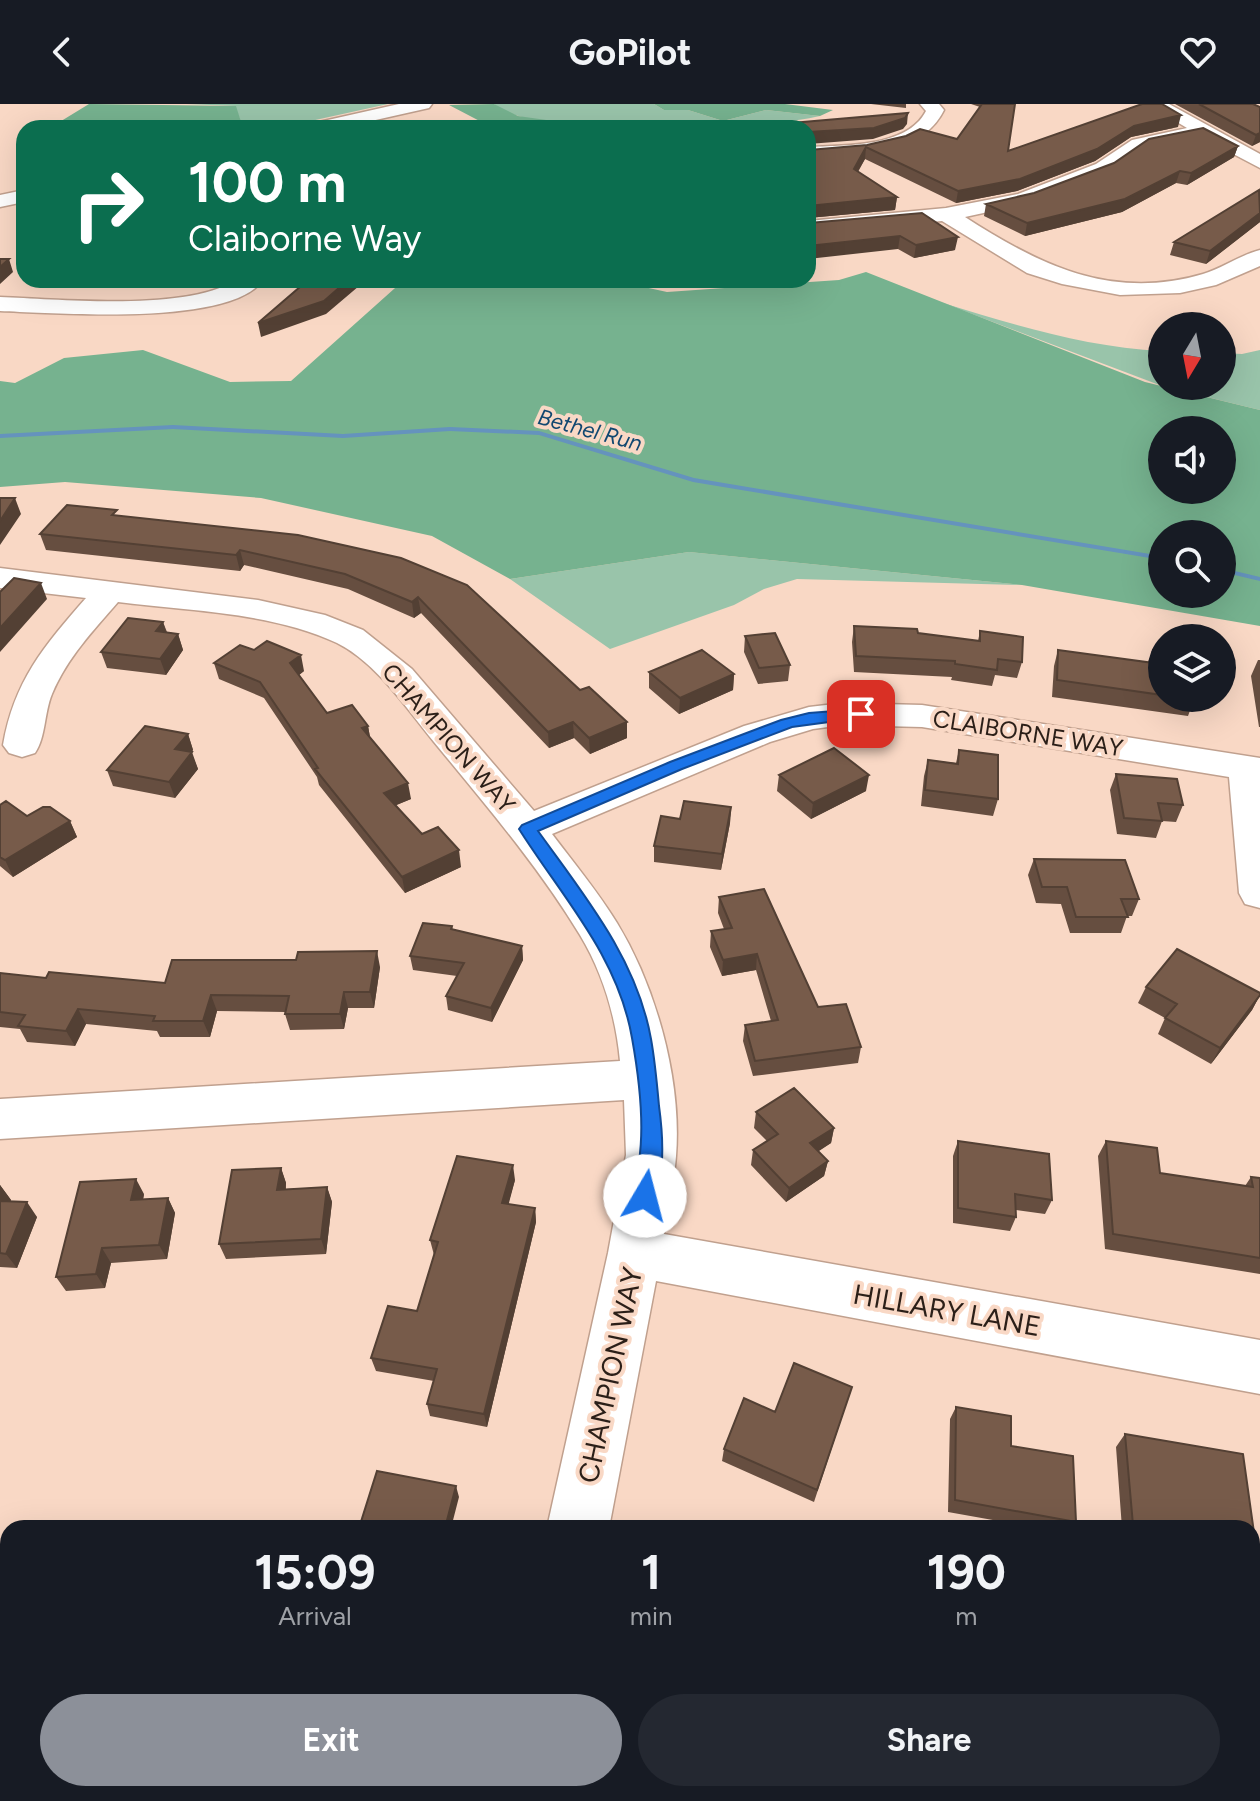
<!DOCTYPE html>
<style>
body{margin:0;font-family:Figtree,sans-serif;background:#242831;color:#f1f3f6;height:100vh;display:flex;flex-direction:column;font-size:30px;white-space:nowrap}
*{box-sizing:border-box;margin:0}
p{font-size:26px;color:#9ea1a6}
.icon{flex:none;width:44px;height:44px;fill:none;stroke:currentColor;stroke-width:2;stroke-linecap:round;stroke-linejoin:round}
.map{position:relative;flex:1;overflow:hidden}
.side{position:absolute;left:0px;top:1416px;width:1260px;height:282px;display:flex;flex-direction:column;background:#171b24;border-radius:24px 24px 0 0;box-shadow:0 8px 32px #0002}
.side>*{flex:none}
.hud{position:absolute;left:16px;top:16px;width:800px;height:168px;border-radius:24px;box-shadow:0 8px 32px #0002;background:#0b6e4f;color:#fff;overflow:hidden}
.needle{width:52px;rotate:190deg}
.fabs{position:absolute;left:1148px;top:208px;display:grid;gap:16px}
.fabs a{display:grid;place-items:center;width:88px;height:88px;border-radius:50%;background:#171b24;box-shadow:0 8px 32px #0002;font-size:40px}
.pin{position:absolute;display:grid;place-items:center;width:68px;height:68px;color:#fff;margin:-34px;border-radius:16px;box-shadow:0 4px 12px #0006}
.me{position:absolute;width:88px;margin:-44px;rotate:8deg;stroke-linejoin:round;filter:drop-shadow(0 0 6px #0008)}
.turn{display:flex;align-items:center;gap:28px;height:168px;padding:0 40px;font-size:36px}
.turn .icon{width:104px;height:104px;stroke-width:2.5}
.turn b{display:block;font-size:56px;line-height:68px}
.eta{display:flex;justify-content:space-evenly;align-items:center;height:136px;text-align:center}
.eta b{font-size:48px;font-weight:700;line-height:56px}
.action{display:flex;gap:16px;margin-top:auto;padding:16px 40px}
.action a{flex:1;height:92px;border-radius:48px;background:#8c9099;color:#fff;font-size:32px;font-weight:700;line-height:92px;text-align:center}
.action a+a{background:#242831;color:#f1f3f6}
header{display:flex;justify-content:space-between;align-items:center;height:104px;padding:0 40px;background:#171b24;font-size:36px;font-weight:700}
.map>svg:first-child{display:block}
</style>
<header><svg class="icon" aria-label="back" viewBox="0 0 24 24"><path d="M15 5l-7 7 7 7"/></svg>GoPilot<svg class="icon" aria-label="heart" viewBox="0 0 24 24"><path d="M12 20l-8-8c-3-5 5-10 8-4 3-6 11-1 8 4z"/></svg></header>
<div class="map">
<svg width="1260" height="1697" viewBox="0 0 1260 1697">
<rect width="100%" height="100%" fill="#f9d8c5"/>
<!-- green -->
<path fill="#99c4aa" d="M186,0H388L279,24H243L235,2Z
M494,0H654L664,6H688L723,17L766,6L820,12C765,25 534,37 494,0Z
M943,199C1015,221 1086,243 1162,247V282Z
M1260,246V306L1162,282H1222V249L1242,250Z
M689,448L1022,481L797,475L764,485L734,501L610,545L510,475Z"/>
<!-- forest -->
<path fill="#76b28f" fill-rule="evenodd" d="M89,0L236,2L243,24L53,22Z
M494,0L518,12L603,24H493L449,1Z
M654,0H785L833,6L820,12L766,6L723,17L688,6H664Z
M866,168L1145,278L1260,306V522L1022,481L689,448L510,475L432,432L261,394L65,378L0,383V277L15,279L64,254L143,246L230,278L291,277L404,176H612L667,188L839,176ZM1162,326H1222V386H1162ZM1162,430H1222V490H1162Z"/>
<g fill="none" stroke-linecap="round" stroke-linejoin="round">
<!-- stream -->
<path fill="#6593bd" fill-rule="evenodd" d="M173,321L343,330L450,323L539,327L694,374L1162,452V456L693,378L539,331L450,327L343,334L173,325L0,334V330Z
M1222,464L1260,473V477L1222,468Z"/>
<defs>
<path id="minor" d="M920,0H939L944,6C921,53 854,51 808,55V43C844,41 907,44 926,7Z
M1147,0H1169L1260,50V64L1201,33L1145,44L1110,68L1030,99L965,113C1039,161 1112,197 1203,170C1223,164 1240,151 1260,146V162L1216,181L1180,189L1120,191L1062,180L1027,169L942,117L808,129V117L946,104L1018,90L1096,60L1132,36L1187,24Z
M236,176H263C230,223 55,209 0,207V193C60,195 186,208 236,176Z
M0,464L258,496L325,511L363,526L412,565L534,707L744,622L809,603L843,599L922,601L1260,654V804L1245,800L1239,789L1229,673L922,623L843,621L813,625L770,638L552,730C574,759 598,788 617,819C656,883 682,976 676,1052C674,1078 668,1104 664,1130L1260,1236V1290L656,1177L609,1424H547L608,1149L626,1051L624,996L0,1035V995L620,957C616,914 603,869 580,831C538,762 485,700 434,638C406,604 377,559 337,539C271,508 189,507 118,498C93,527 67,554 52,590C44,609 46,633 35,649L22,653L9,649L3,641C14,577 44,542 86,494L0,484Z
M0,1539L8,1541V1607L0,1605Z
M453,1690H548L551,1697H456Z"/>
<path id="major" d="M399,0H432L429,4L340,24H307L310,20Z
M24,86V98L0,103V91Z"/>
</defs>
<!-- minor casing -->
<use href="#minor" stroke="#c0a08e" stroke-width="3"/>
<!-- major casing -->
<use href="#major" stroke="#c0a08e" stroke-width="3"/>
<!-- minor -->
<use href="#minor" fill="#fff" fill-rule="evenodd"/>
<!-- major -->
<use href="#major" fill="#fff" fill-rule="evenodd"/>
</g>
<!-- wall -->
<path fill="#664e40" d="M871,0H906V4Z
M971,0H1015L1008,47L1178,23L1131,33L1095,57L1017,87L956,99L865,55L858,68L897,93L895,106L808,114V45L809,46L957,35L980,3Z
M1175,0H1253L1260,3V38L1252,42Z
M1238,42L1234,53L1187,81L1176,79L1122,108L1025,132L984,112L986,100L1034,89L1114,59Z
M1260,87V118L1206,160L1170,151L1174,138Z
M922,109L955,146L914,154L898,145L809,119Z
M119,412L401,454L580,586L627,618V634L590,650L574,634L549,644L421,509L414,514L348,485L244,461L240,467L46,446L40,430Z
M163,518L167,528L178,530L183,546L166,571L107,564L101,548Z
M854,522L978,537L980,527L1022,558L1017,574L995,571L992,582L951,576L952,573L854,568L852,538Z
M745,532L790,561L788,577L758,580L744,548Z
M1058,546L1148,558L1153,546L1162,547V594H1199L1196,601H1192L1188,612L1052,593L1054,562Z
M1258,556H1260V623H1259L1251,572Z
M214,559L304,567L299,571L327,609L368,622L370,633L411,695L396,701L422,730L461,763L405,789L319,681L317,673L264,594L219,575Z
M649,568L734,570L733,586L679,610L649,584Z
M188,630L193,646L191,648L198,665L175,694L113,682L107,666Z
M959,646L998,695L993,712L921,702L924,672L928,656L956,659Z
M1116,670L1183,701L1176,718L1162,717L1156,734L1117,730L1110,686Z
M779,671L866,687L811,715L777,687Z
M0,701L27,712L70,717L77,733L13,773L0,762Z
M731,703L730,719L721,766L654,758V742L680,715Z
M1034,755L1139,795L1132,812H1127L1121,829H1070L1061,800L1036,799L1028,771Z
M719,793L818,903L861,943L858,959L753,972L743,937L745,921L771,917L756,866L722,872L710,843L711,827L724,825L718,809Z
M452,822L453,826L522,842L523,856L492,918L448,906L446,892L457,872L413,866L410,852Z
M380,863L374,904H348L344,925L290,926L285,910V908L217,907L210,933H160L157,927L86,920L75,942L27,938L20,925L0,923V869L46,874L165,879Z
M1146,883L1260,891L1252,906L1211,960L1158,930L1165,914L1138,899Z
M756,1008L834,1024L831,1039L818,1047L828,1057L824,1072L786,1098L751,1061L753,1046L767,1037L754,1024Z
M958,1037L1052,1096L1045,1110L1016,1106V1113L1010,1127L953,1119V1052Z
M1106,1037L1160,1069L1245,1082L1251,1073L1260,1074V1170L1105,1145L1098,1052Z
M281,1064L286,1079V1085L327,1083L332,1098L326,1150L226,1155L219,1140Z
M515,1076L508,1100L535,1104L536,1118L487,1323L430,1312L427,1300L434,1277L376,1267L371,1254L417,1207L434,1151L430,1136Z
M0,1081L11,1096L10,1098L37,1113L17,1164L0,1163Z
M144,1090L143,1096L168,1094L175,1109L167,1155L111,1159L105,1184L66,1187L56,1173Z
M852,1283L814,1398L722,1357L724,1345L775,1308Z
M956,1303L1011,1342L1076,1418L1072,1424H1037L948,1408L950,1315Z
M1125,1330L1243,1350L1256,1443L1252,1447V1424H1122L1116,1343Z"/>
<!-- shaded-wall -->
<path fill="#534034" d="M908,9L907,20L903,25L873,35L808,40L809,28Z
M1181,11L1178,23L1131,33L1095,57L1017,87L956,99L958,87L1134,22Z
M1260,29V38L1252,42L1256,31Z
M1238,42L1234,53L1187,81L1191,69Z
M866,43L865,55L852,77L854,65Z
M1180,67L1176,79L1122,108L1025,132L1027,119Z
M897,93L895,106L808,114L809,101Z
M1260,109V118L1206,160L1210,147Z
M900,132L898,145L808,155V142Z
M958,133L955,146L914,154L916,141Z
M9,155L13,168L0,180V163Z
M348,176H358L359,182L326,210L261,233L258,219Z
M15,394L21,410L0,441V417Z
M240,446L244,461L240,467L236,451Z
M41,479L47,495L0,548V524Z
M418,493L421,509L414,514L412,498Z
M163,518L168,534L156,527Z
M178,530L183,546L166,571L160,555Z
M301,551L304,567L294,575L290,559Z
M734,570L733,586L679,610L680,594Z
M573,618L574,634L549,644L548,628Z
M627,618V634L590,650L589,634Z
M368,622L371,639L362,624Z
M188,630L193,646L181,661L175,645Z
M192,648L198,665L175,694L169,678Z
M869,671L866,687L811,715L813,699Z
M408,679L411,695L387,705L384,689Z
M731,703L730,719L721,766L722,750Z
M70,717L77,733L13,773L5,756Z
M459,746L461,763L405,789L402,773Z
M522,842L523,856L492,918L491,904Z
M377,847L380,863L374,904L370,888Z
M757,850L756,866L722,872L723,856Z
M344,888L348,904L344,925L340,910Z
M211,891L217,907L210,933L203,917Z
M1260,891L1252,906L1211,960L1220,944Z
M78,905L86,920L75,942L66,927Z
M834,1024L831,1039L807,1055L810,1039Z
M828,1057L824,1072L786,1098L789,1084Z
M513,1061L515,1076L505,1114L502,1099Z
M281,1064L286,1079L283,1100L277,1086Z
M136,1075L144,1090L140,1111L131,1096Z
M0,1081L11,1096L4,1112L0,1106Z
M327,1083L332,1098L326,1150L321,1135Z
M168,1094L175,1109L167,1155L159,1141Z
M27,1098L37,1113L17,1164L6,1150Z
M535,1104L536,1118L487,1323L484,1310Z
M102,1144L111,1159L105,1184L96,1170Z
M456,1382L459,1393L451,1424H445Z"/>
<!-- building -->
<path fill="#775b4a" stroke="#534034" stroke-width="2" d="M982,0H1015L1008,47L1142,0H1162L1181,11L1134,22L1097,45L1020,75L958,87L866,43L854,65L897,93L808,102V45L809,46L867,41L906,32L920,25L957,35Z
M1199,0H1253L1260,3V29L1256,31Z
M908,9L905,14L874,24L809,28L808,33V24H733Z
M1203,24L1238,42L1191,69L1180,67L1125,95L1027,119L986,100L1034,89L1114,59L1149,35Z
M1259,86L1260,109L1210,147L1174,138Z
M922,109L958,133L916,141L900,132L808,142V118L809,119Z
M0,155H9L0,163Z
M308,176H348L324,197L258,219Z
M0,394H15L0,417Z
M67,401L117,406L112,411L298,431L401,454L467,481L580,586L589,583L627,618L589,634L573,618L548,628L418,493L412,498L345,470L240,446L236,451L40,430Z
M14,474L41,479L0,524V488Z
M128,514L163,518L156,527L178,530L160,555L101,548Z
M854,522L917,525L918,529L980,537V527L1023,533L1022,558L998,555L997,566L955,560V557L856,552Z
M775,529L790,561L759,564L745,532Z
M267,537L301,551L290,559L327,609L352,601L368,622L362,624L408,679L384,689L422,730L438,723L459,746L402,773L315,665L318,664L260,578L214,559L240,541L254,546Z
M702,546L734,570L680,594L649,568Z
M1058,546L1154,559L1153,546L1162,547V591L1057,576Z
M145,622L188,630L175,645L192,648L169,678L107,666Z
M834,644L869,671L813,699L779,671Z
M959,646L998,651V695L925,686L928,656L958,660Z
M1116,670L1177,675L1183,701L1158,699L1162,717L1124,714Z
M6,697L27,712L43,703H50L70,717L5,756L0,753V701Z
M684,697L731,703L722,750L654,742L661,712L680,715Z
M1034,755L1125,756L1139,795H1121L1128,813H1076L1067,783H1042Z
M764,785L818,903L846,900L861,943L755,957L745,921L778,916L757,850L723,856L711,827L732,824L719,793Z
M423,819L452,822L451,825L522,842L491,904L446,892L464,859L410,852Z
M1177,845L1260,889V891L1220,944L1165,914L1177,900L1146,883Z
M377,847L370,888H344L340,910H285L289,892L211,891L203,917H153L155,912L78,905L66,927L18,922L25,911L0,908V869L46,874L49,868L165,879L172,856H296L298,848Z
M794,984L834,1024L810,1039L828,1057L789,1084L753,1046L778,1030L756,1008Z
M958,1037L1049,1050L1052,1096L1015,1090L1016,1113L958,1104Z
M1106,1037L1157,1044L1160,1069L1253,1083L1251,1073L1260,1074V1154L1113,1130Z
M457,1052L513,1061L502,1099L535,1104L484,1310L427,1300L437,1265L371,1254L388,1202L417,1207L438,1138L430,1136Z
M281,1064L277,1086L327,1083L321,1135L219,1140L232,1066Z
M136,1075L131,1096L168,1094L159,1141L102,1144L96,1170L56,1173L80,1078Z
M0,1097L27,1098L6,1150L0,1149Z
M794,1259L852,1283L817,1386L724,1345L744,1294L775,1308Z
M956,1303L1011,1312V1342L1073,1352L1076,1418L955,1396Z
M1125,1330L1243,1350L1256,1443L1252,1442V1424H1149L1133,1421Z
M377,1367L456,1382L445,1424H359Z"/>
<!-- route -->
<path fill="#1a73e8" stroke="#114b97" stroke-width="2" d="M861,605L869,610L866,613L792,623L682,665L538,727C584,791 637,855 651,935C655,957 657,980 659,1002C663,1031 665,1072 653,1099L645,1102L637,1099C632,1087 638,1070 639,1057C645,1018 639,973 632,934C618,852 562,793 519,725L522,721L670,658L781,616L809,609Z"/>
<g text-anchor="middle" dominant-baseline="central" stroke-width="8" stroke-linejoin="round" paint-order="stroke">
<!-- far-water labels -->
<g font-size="22" font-style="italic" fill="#114770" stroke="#f9d8c5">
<text transform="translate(590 326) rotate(15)">Bethel Run</text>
</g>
<!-- street labels -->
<g font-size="24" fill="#2b1f18" stroke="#f9d8c5">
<text transform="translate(1028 629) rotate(9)">CLAIBORNE WAY</text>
<text transform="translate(449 634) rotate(49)">CHAMPION WAY</text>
</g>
<!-- near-street labels -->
<g font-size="28" fill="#2b1f18" stroke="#f9d8c5">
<text transform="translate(947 1206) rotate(10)">HILLARY LANE</text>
<text transform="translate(610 1271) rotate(-78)">CHAMPION WAY</text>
</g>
</g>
</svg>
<div class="fabs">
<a><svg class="needle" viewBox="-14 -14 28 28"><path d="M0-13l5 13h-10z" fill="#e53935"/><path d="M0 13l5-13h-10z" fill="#9ea1a6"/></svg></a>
<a><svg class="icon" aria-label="sound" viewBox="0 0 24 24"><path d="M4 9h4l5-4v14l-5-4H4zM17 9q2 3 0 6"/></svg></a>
<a><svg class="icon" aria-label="search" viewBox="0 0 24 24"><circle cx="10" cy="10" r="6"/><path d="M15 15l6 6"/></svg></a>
<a><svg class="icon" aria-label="layers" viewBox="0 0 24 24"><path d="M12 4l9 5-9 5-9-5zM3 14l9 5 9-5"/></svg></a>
</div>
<div class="pin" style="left:861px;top:610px;background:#d93025"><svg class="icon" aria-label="arrive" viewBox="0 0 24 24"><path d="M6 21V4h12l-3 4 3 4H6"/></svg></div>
<svg class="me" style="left:645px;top:1092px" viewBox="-20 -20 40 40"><circle r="19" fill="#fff"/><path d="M0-13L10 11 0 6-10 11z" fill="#1a73e8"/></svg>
<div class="hud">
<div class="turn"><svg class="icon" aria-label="right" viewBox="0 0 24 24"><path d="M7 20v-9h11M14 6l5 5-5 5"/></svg><div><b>100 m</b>Claiborne Way</div></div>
</div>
<section class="side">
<div class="eta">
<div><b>15:09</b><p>Arrival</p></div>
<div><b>1</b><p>min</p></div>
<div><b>190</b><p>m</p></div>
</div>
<div class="action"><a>Exit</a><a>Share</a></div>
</section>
</div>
